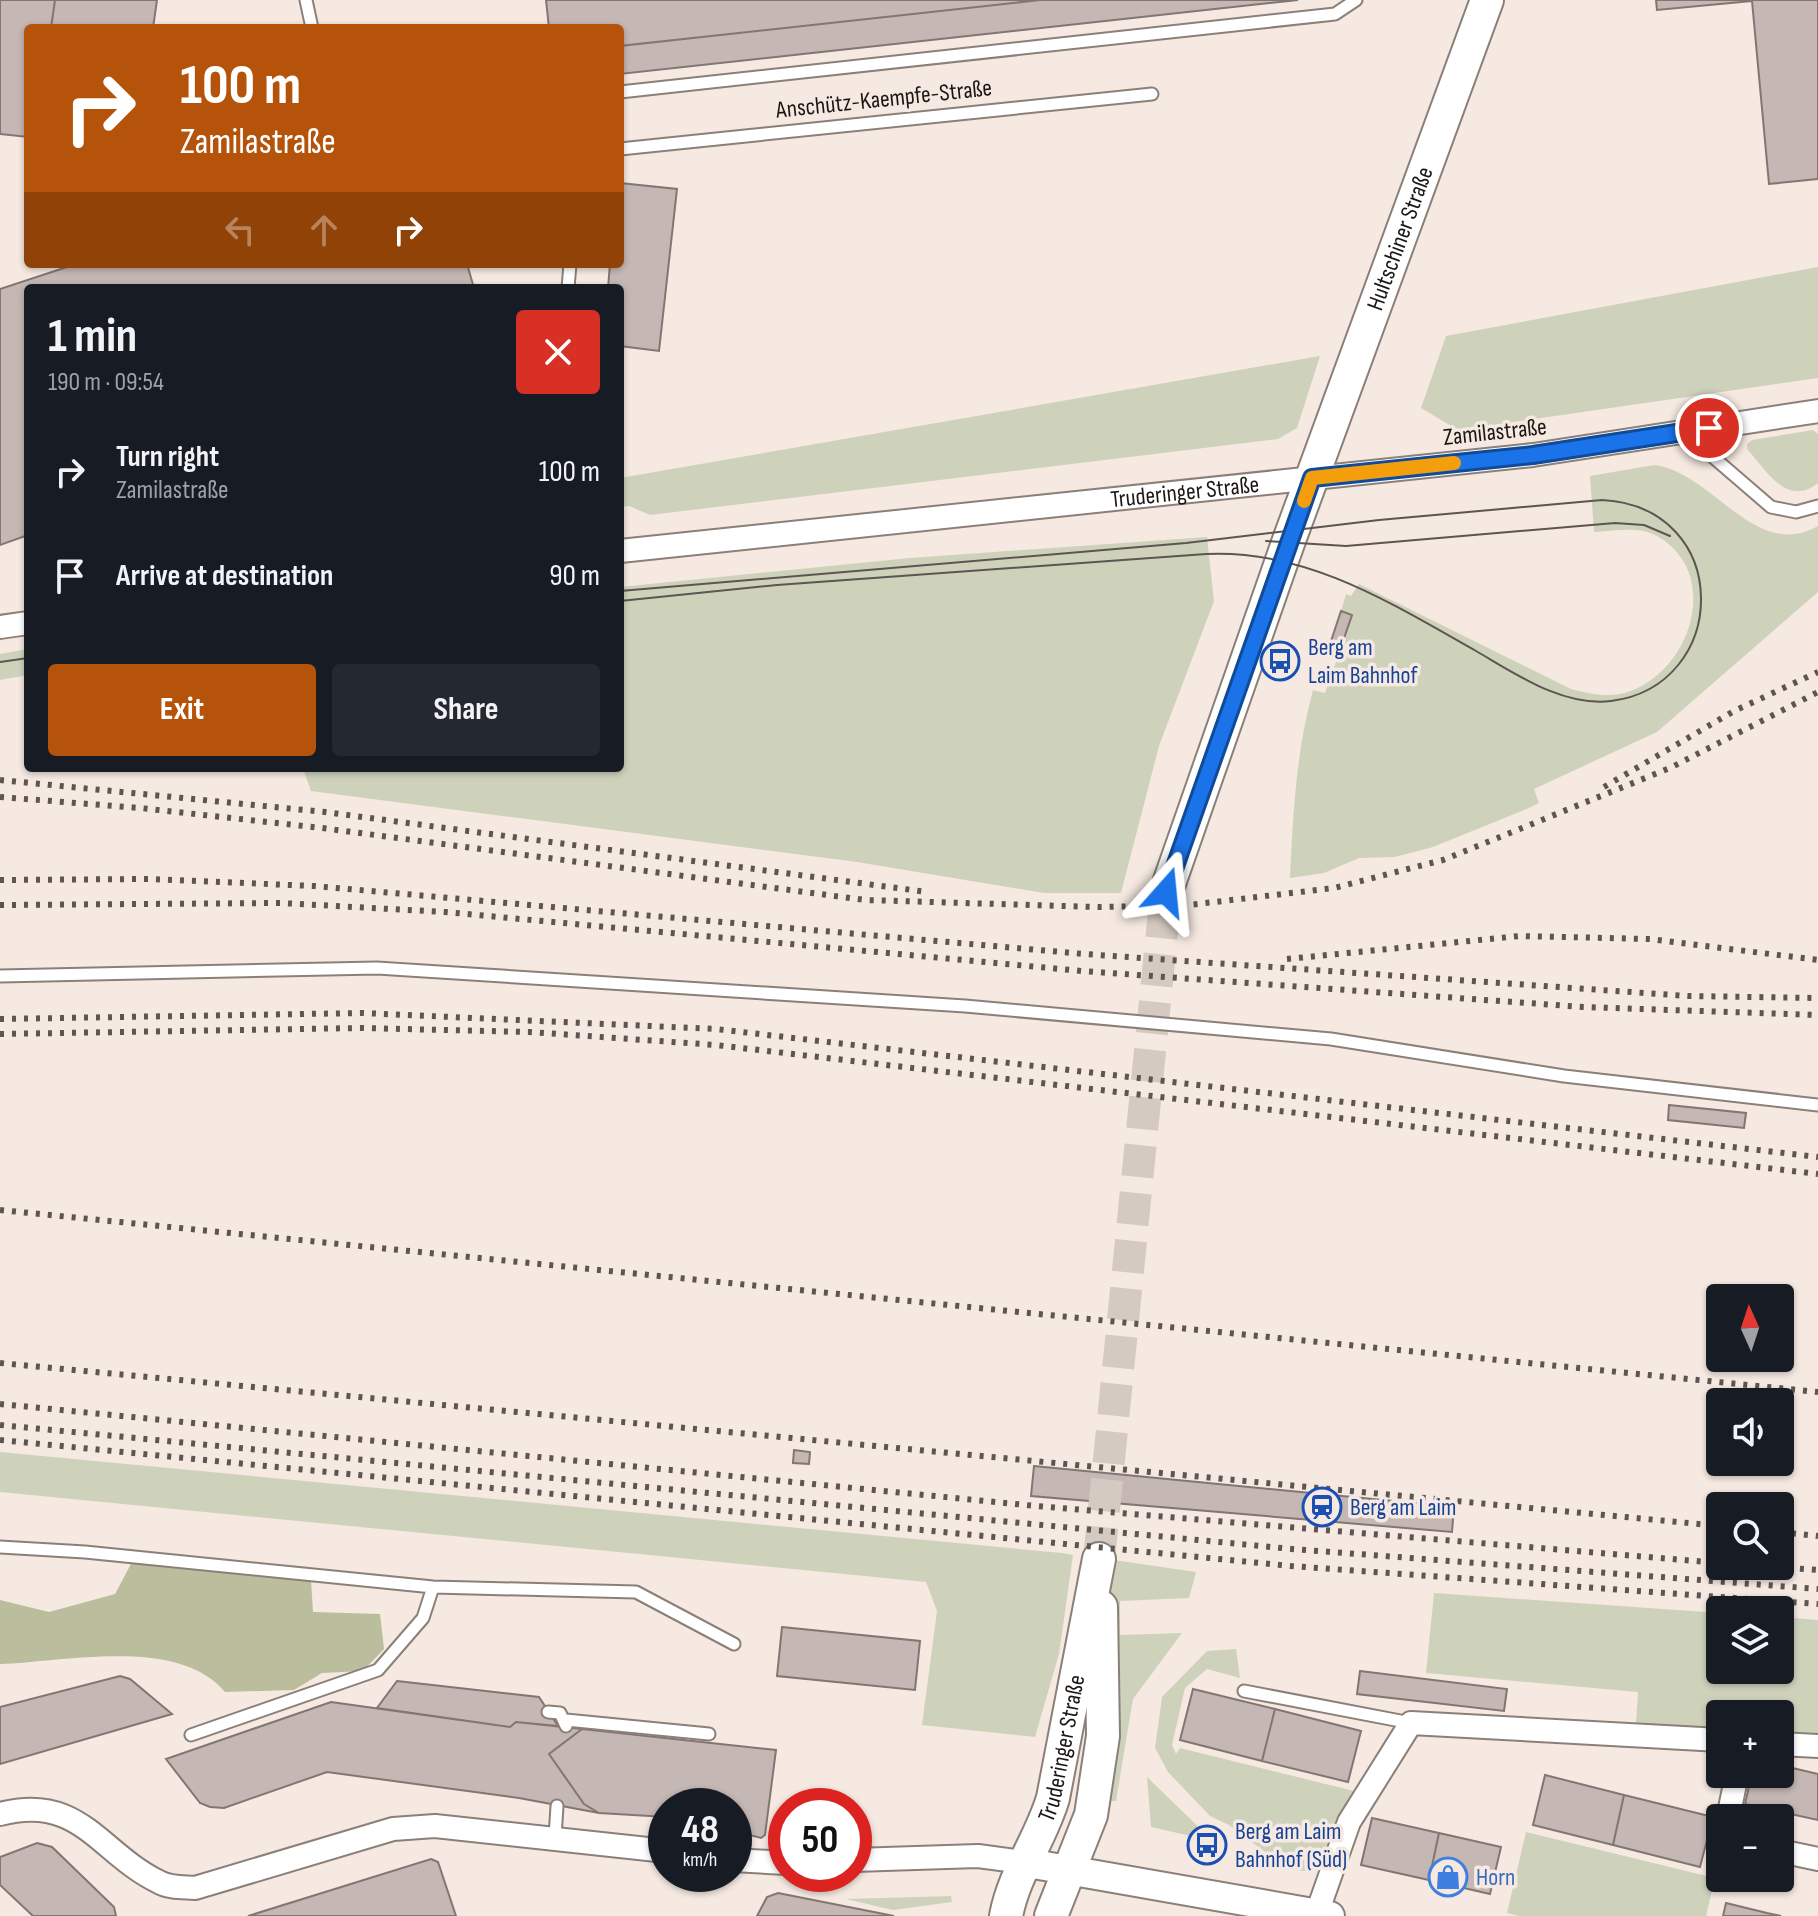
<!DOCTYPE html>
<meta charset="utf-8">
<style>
body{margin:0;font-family:"Sofia Sans Condensed",sans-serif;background:#242831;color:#f1f3f6;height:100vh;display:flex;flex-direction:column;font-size:30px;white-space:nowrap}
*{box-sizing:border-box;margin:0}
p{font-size:26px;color:#9ea1a6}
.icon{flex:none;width:44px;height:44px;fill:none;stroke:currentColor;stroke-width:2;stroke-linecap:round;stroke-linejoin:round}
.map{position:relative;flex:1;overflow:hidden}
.panel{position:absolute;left:24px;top:284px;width:600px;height:488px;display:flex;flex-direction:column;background:#171b24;border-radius:8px;box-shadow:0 2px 6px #0004}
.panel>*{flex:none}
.guide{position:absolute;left:24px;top:24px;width:600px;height:244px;border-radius:8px;box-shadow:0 2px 6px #0004;background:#b45309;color:#fff;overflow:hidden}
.needle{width:52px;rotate:357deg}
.buttons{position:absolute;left:1706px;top:1284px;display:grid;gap:16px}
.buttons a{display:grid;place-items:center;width:88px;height:88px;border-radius:8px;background:#171b24;box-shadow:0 2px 6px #0004;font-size:40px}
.speed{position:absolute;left:648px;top:1788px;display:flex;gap:16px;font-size:40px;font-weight:700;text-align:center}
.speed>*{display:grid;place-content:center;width:104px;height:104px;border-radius:50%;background:#171b24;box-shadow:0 2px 6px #0004;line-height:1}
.speed small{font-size:20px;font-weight:400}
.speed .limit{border:12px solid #d22;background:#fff;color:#111}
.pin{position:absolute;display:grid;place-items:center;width:68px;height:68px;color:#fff;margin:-34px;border:4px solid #fff;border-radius:50%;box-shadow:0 2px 8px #0007}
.me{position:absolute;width:88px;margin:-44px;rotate:18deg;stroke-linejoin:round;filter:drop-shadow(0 0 6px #0008)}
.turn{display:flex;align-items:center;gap:28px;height:168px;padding:0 24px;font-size:36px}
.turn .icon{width:104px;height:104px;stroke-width:2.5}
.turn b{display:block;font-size:56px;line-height:68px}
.lanes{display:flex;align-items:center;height:76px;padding:0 24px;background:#0003;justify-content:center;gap:40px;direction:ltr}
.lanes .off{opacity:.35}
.round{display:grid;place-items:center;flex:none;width:84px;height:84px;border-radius:8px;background:#242831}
.summary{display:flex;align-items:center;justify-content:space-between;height:136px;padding:0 24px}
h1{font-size:48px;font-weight:700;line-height:60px}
.action{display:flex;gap:16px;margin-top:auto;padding:16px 24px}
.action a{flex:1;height:92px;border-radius:8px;background:#b45309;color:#fff;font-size:32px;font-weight:700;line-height:92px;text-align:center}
.action a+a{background:#242831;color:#f1f3f6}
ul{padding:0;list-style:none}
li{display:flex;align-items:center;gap:24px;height:104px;padding:0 24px}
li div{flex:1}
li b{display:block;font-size:30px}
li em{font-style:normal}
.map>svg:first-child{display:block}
</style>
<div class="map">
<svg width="1818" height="1916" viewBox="0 0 1818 1916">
<rect width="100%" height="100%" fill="#f5e9e1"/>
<!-- green -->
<path fill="#cfd2bb" d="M1818,267V378L1458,430L1421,408L1446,336Z
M1320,356L1297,428L1278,439L650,515L629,506L620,507V478Z
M1813,430L1818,434V483C1787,508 1766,470 1747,449V444L1752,440Z
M1654,465C1713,472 1755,562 1818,526V592L1657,732L1534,789L1539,803L1529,808L1433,847L1395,857L1359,858L1324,873L1290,878C1293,814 1296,752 1313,690L1325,693L1352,616L1341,611L1346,594L1351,596L1359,584L1571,689C1587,693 1603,697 1620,694C1689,679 1726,573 1655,535C1638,526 1613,531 1594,532L1590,476Z
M1207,537L1214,601L1159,746L1121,893H1044L857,862L311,791L303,768H620V587L910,558Z
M28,649V675L0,680V654Z
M0,1452L1062,1553L1073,1555L1059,1654L1035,1737L922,1725L937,1611L926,1582L0,1492Z
M1107,1559L1196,1572L1189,1598L1120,1601V1635L1182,1633L1133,1699L1116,1801H1107Z
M1434,1593L1720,1613V1670H1780V1617L1818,1620V1734L1780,1732V1714H1720V1728L1636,1723L1638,1692L1426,1673Z
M1236,1649L1240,1678L1207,1669L1185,1688L1172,1745L1176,1754L1180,1748L1358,1792L1316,1870L1301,1871L1280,1863L1229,1825L1210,1816L1168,1772L1155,1748L1162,1697L1207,1651Z
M1147,1777L1213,1841L1151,1827Z
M1526,1832L1715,1878L1706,1916H1519L1507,1913Z
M951,1896L952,1902L893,1910L846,1899Z"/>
<!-- forest -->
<path fill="#bbbe9c" d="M132,1562L311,1580L313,1612L380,1614L384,1649L363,1671L322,1673L294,1690L225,1692C179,1636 64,1662 0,1664V1600L49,1612L115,1594Z"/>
<!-- building -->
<path fill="#c5b7b3" stroke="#827672" stroke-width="2" d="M0,0H55L51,28H28V137L0,134Z
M55,0H157L153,28H51Z
M546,0H1040L620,46V28H549Z
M1040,0H1298L620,74V46Z
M1656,0H1818V179L1769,184L1752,1L1657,10Z
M620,183L677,189L659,351L620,346V288H608L610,264H620Z
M76,264H467L474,288H28V535L0,545V289Z
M1341,611L1352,615L1339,653L1328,650Z
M1669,1105L1746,1113L1744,1128L1668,1120Z
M794,1450L810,1452L809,1464L793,1463Z
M1034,1466L1454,1507L1452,1532L1031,1496Z
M782,1627L920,1641L915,1690L777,1676Z
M1360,1671L1507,1689L1504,1711L1357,1694Z
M120,1676L130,1679L172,1714L0,1764V1707Z
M397,1681L539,1697L558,1726L516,1722L510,1727L377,1708Z
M1193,1689L1275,1709L1262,1761L1180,1740Z
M331,1702L510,1727L516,1722L582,1729L549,1754L584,1804L599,1813L519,1798L327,1772L224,1808L210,1807L200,1803L166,1759Z
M1275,1709L1361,1731L1348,1782L1262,1761Z
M582,1729L776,1750L765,1835L761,1838L734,1831V1806H666V1817L599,1813L584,1804L549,1754Z
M1780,1765L1818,1774V1820L1745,1804L1752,1774H1780Z
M1545,1775L1624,1795L1613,1845L1533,1825Z
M1624,1795L1713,1817L1700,1867L1613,1845Z
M1372,1818L1439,1833L1429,1880L1361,1865Z
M1439,1833L1501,1847L1490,1894L1429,1880Z
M37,1843L52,1847L114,1907L116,1916H33L0,1885V1857Z
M431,1859L438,1862L456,1916H248Z
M778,1893L894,1916H757L767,1897Z
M1726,1903L1767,1913L1781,1916H1723Z"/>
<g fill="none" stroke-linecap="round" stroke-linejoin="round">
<!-- secondary-tunnel -->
<path stroke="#d4cac2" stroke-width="32" stroke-dasharray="32 16" stroke-linecap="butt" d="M1099,1559L1166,892"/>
<defs>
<path id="service" d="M306,0L312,28
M620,92L1335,14L1356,0
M620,149L1152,94
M568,288L570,264
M1684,432L1771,507L1796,512L1818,506
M0,976L377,968L965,1006L1331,1039L1564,1076L1818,1105
M0,1547L85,1552L433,1587L636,1592L734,1644
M1244,1691L1411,1723
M548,1712L560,1713L566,1726
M566,1720L709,1734
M191,1735L378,1670L423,1618L433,1587
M555,1837L557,1806"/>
<g id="minor">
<path id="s1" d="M620,551L1533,455L1818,411"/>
<path d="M0,627L28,623"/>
<path d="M1780,1744L1818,1746"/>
<path d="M0,1814C80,1793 99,1853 159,1882C169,1888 184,1887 195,1888L393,1829L435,1826L666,1851"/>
<path d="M1728,1818L1737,1774"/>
<path d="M1780,1851L1818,1859"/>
<path d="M734,1860L786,1863"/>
<path d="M854,1860L978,1856L1022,1862"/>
<path d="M1317,1913L1349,1822L1411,1723L1720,1740"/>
</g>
<path id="tertiary" d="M1022,1862L1330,1916"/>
<g id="secondary">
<path id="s2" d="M1166,892L1288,543L1487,0"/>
<path id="s3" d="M1006,1916C1014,1873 1041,1839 1053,1798L1099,1559"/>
<path d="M1051,1916L1091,1815L1103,1736L1101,1607"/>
</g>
</defs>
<!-- service casing -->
<use href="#service" stroke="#8b8079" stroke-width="15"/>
<!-- minor casing -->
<use href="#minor" stroke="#8b8079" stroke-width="26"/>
<!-- tertiary casing -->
<use href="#tertiary" stroke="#8b8079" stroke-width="32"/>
<!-- secondary casing -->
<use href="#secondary" stroke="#8b8079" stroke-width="36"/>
<!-- service -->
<use href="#service" stroke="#fff" stroke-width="11"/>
<!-- minor -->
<use href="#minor" stroke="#fff" stroke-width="22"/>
<!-- tertiary -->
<use href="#tertiary" stroke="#fff" stroke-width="28"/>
<!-- secondary -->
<use href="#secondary" stroke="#fff" stroke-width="32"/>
<!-- tram -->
<path stroke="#5c5552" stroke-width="2" d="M1266,541L1346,546L1615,523L1644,525L1670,536
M620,591L1186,543L1379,520L1602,500C1734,507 1731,686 1611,701C1563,707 1516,674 1476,651C1391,603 1306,549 1206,554L777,585L620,601
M0,662L28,658"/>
<!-- rail -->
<path stroke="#5c5552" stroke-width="6" stroke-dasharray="4 8" stroke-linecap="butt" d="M0,780L325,812L927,892
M1604,787L1734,711L1818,672
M0,797L140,808L322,828L865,900L1098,907L1189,905L1334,888L1443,860L1670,768L1818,692
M0,880L149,879L314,886L1084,954L1688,996L1818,998
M0,905L281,903L445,912L1082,971L1583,1007L1818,1015
M1287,959L1520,936L1650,939L1818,960
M0,1019L363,1013L716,1029L1818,1157
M0,1034L361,1028L530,1032L716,1045L1818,1174
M0,1210L1818,1392
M0,1363L1720,1526
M0,1404L1036,1506L1720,1563
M0,1425L1292,1549L1818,1589
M0,1440L1291,1566L1818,1604
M1780,1532L1818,1536
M1764,1566L1818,1570"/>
</g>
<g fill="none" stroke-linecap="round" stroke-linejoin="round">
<defs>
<path id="route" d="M1166,892L1312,478L1533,455L1709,428"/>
</defs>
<!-- route casing -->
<use href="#route" stroke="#114b97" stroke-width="20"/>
<!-- route -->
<use href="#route" stroke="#1a73e8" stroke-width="14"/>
<!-- slow -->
<path stroke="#f59e0b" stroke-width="14" d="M1304,501L1312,478L1454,463"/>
</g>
<!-- icons -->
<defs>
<symbol id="bus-ring" viewBox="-11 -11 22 22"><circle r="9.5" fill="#f5e9e1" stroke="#1a4fb4" stroke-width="1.5"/><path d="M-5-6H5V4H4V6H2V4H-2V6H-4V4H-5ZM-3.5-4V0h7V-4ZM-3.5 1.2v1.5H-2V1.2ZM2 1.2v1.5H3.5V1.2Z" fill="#1a4fb4"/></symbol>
<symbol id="station-ring" viewBox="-11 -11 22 22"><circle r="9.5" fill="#f5e9e1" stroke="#1a4fb4" stroke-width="1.5"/><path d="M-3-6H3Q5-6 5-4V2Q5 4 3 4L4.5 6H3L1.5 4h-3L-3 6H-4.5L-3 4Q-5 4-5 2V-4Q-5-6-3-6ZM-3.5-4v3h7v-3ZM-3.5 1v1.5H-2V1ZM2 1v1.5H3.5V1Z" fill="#1a4fb4"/></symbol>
<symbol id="shop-ring" viewBox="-11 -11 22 22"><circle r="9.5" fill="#f5e9e1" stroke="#3f7fe0" stroke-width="1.5"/><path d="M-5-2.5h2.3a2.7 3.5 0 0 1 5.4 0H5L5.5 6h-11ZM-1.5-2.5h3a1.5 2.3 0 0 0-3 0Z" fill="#3f7fe0"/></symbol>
</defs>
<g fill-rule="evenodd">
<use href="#bus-ring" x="1258" y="639" width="44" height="44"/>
<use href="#station-ring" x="1300" y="1485" width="44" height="44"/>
<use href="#bus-ring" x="1185" y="1823" width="44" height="44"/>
<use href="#shop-ring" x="1426" y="1855" width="44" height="44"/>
</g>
<g text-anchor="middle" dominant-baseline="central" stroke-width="7" stroke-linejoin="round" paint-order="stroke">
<!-- street labels -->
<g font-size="24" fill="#1b1715" stroke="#f5e9e1">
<text transform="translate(884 99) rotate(-6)">Anschütz-Kaempfe-Straße</text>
<text stroke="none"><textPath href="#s2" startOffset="694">Hultschiner Straße</textPath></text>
<text transform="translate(1495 432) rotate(-6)">Zamilastraße</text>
<text stroke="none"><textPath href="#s1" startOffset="568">Truderinger Straße</textPath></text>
<text stroke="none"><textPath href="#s3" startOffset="178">Truderinger Straße</textPath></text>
</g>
<!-- transit labels -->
<g font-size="24" fill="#164399" stroke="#f5e9e1" text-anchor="start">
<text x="1308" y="647">Berg am<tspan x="1308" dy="28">Laim Bahnhof</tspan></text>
<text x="1350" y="1507">Berg am Laim</text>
<text x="1235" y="1831">Berg am Laim<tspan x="1235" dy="28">Bahnhof (Süd)</tspan></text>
</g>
<!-- shop labels -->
<g font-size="24" fill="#366cbe" stroke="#f5e9e1" text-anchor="start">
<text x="1476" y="1877">Horn</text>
</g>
</g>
</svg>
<div class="buttons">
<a><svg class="needle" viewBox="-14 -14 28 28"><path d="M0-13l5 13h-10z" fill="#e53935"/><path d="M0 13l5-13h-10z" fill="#9ea1a6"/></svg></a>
<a><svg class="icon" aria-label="sound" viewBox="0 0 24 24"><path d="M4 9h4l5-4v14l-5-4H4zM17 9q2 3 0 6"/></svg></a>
<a><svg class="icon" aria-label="search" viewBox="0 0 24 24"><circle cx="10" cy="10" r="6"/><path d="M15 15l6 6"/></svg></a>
<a><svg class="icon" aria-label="layers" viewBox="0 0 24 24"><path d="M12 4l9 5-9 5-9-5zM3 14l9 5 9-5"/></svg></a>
<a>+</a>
<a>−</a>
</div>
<div class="speed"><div>48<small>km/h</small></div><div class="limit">50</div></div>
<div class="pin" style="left:1709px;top:428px;background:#d93025"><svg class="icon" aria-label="arrive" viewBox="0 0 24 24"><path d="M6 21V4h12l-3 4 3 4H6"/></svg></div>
<svg class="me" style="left:1166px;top:892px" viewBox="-20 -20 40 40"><path d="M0-17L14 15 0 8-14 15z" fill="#1a73e8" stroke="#fff" stroke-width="4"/></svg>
<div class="guide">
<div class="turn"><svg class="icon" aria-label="right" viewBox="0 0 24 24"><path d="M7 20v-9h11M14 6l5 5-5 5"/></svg><div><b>100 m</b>Zamilastraße</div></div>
<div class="lanes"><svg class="icon off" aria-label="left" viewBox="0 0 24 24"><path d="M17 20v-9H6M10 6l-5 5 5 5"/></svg><svg class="icon off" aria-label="ahead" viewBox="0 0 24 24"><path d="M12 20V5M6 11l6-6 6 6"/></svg><svg class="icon" aria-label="right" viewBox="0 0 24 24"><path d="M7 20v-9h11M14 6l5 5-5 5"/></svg></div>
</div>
<section class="panel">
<div class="summary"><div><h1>1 min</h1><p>190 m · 09:54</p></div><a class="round" style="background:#d93025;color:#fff"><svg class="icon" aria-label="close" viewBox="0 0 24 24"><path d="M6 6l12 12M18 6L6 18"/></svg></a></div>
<ul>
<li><svg class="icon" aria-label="right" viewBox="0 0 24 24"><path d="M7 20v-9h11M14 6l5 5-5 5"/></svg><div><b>Turn right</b><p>Zamilastraße</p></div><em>100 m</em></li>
<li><svg class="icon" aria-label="arrive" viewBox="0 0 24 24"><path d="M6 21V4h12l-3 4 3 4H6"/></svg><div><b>Arrive at destination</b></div><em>90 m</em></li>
</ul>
<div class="action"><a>Exit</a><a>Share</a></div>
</section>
</div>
